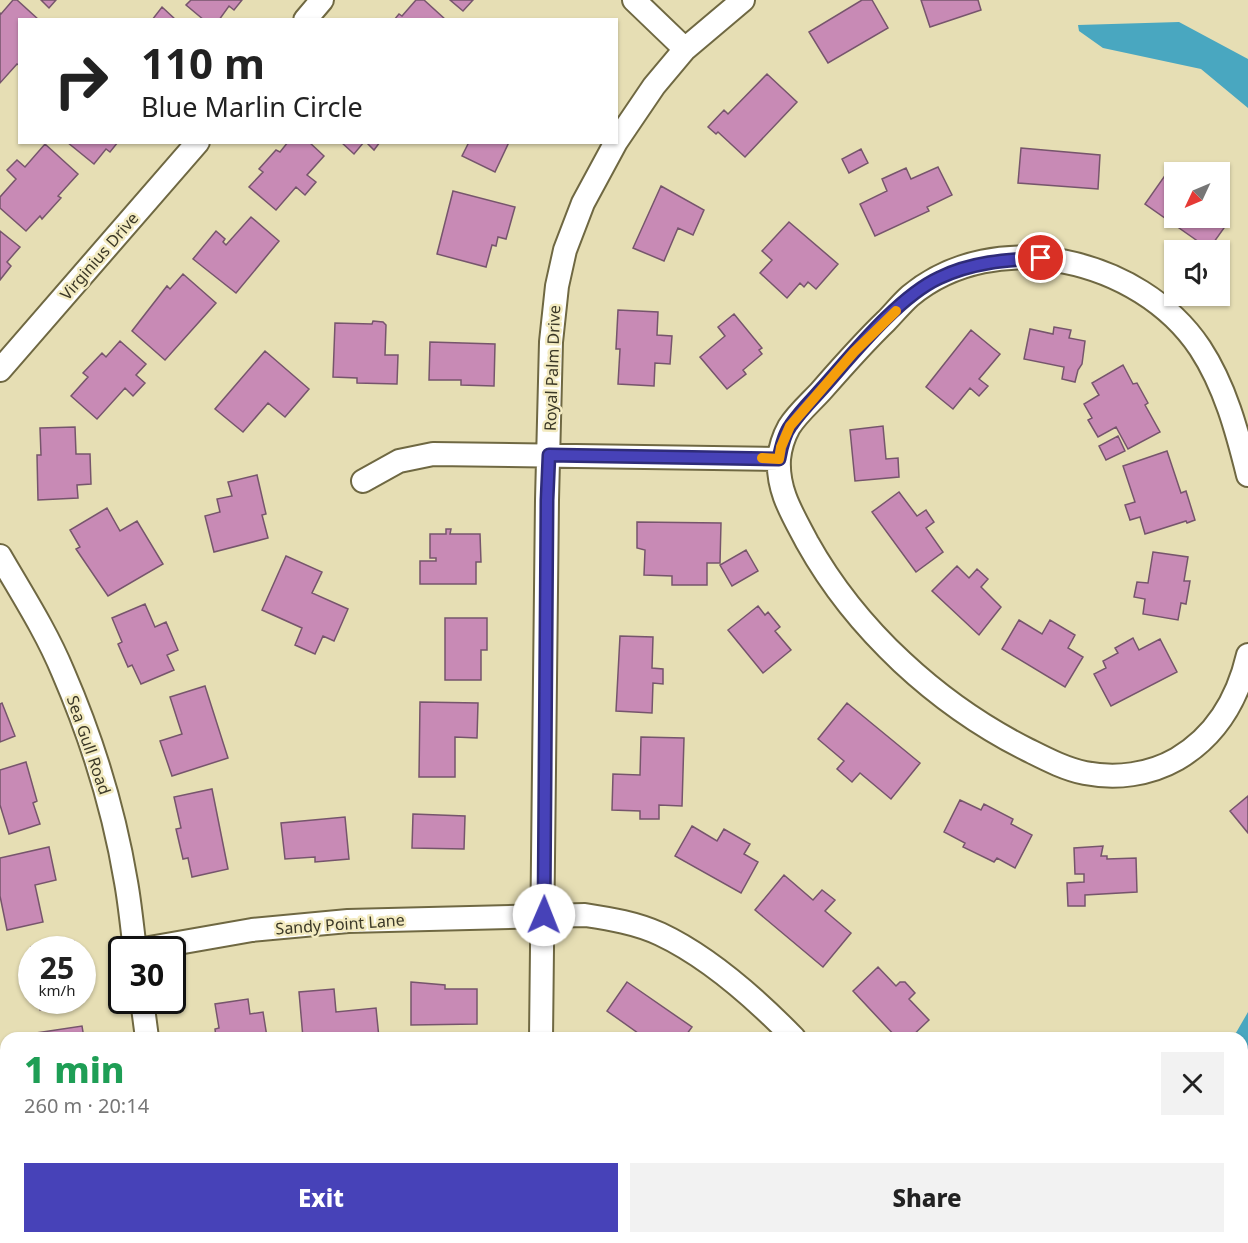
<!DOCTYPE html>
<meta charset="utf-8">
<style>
body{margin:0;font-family:"Noto Sans",sans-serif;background:#f2f2f2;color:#222;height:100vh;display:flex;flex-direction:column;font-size:22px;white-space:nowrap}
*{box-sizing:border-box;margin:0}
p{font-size:20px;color:#767676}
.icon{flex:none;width:33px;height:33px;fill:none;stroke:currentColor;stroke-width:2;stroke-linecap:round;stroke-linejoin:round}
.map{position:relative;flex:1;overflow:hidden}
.panel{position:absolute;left:0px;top:1032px;width:1248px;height:212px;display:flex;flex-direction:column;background:#fff;border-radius:18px 18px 0 0;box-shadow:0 2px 4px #0004}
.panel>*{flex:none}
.banner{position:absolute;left:18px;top:18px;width:600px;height:126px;border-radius:0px;box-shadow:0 2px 4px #0004;background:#fff;color:#222;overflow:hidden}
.needle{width:39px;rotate:226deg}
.tools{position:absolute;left:1164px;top:162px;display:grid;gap:12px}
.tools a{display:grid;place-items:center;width:66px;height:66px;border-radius:0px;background:#fff;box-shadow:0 2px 4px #0004;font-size:30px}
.speed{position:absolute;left:18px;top:936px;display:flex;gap:12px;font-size:30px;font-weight:700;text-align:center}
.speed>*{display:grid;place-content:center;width:78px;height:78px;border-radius:50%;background:#fff;box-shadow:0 2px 4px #0004;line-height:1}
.speed small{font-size:15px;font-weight:400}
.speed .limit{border:3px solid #111;border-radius:9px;background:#fff;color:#111}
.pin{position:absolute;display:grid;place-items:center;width:51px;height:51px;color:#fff;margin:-26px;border:3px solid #fff;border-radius:50%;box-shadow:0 2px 6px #0007}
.me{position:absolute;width:66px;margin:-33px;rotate:1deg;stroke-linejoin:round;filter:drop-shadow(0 0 4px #0008)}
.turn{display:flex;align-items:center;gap:21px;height:126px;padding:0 24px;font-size:27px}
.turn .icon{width:78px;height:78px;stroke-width:2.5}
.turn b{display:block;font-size:42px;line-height:51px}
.round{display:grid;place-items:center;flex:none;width:63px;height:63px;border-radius:0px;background:#f2f2f2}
.summary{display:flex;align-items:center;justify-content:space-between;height:102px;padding:0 24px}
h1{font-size:36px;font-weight:800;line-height:45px;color:#1e9e55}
.primary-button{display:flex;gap:12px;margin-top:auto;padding:12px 24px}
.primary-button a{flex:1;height:69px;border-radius:0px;background:#4742b8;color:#fff;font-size:24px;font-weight:800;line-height:69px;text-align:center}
.primary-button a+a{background:#f2f2f2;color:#222}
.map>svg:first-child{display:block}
</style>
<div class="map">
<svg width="1248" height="1243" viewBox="0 0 1248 1243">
<rect width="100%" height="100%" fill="#e6deb4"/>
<!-- water -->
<path fill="#49a7c0" d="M1179,22L1248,59V108L1201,69L1103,48L1079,31L1078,25Z
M1248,1012V1238L1242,1207V1038H1233Z"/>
<!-- building -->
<path fill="#c88ab5" stroke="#76556c" stroke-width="1.5" d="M13,0H17L39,20H20V66L17,64L0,83V13L1,14Z
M41,0H56L49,8Z
M191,0H242L234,10L229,6L219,20H204L186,5Z
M416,0H424L446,20H394L399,14L402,16Z
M450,0H473L463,11Z
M862,0H872L888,28L828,63L809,32Z
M921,0H978L981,10L930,27Z
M162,7L176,20H152Z
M767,74L797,102L745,157L718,132L716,134L708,127L724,110L728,114Z
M67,142H118L110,152L106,149L94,164Z
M288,142H309L324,156L307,175L316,182L305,195L296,187L276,210L249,187L263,172L259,169L276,150L280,152Z
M341,142H364L354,154Z
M366,142H380L374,150Z
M469,142H509L495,172L462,156Z
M45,144L78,174L58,196L61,198L42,219L40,216L26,231L0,208V197L16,179L7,170L17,160L25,167Z
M1021,148L1100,155L1098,189L1018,183Z
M861,149L868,163L849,173L842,159Z
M938,167L952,195L927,207L929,211L875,236L860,204L887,191L882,179L906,168L911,179Z
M1166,174L1174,181V218H1220V214L1229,221L1209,249L1145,204Z
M661,186L704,210L693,235L678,228L664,261L633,248Z
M453,191L515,207L506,239L498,237L496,246L492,245L486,267L437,254Z
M251,217L279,241L236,293L193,259L216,231L225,239L223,242L226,245Z
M789,222L838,264L816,289L808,282L804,287L800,283L787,298L760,273L772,260L762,251Z
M0,231L20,247L7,262L11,266L0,280Z
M183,274L216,303L165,360L132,331L167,286L170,289Z
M618,310L658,312L657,335L672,336L670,364L655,363L654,386L618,384L620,349H616Z
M734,314L762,348L759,350L762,354L743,370L746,374L727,389L700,357L725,336L718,327Z
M373,321L383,322L386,325L385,355H398L397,384L357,383V378L333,377L335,323L372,324Z
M1054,327L1071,330L1069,338L1085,341L1082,364L1078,370L1075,382L1062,379L1064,367L1024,359L1030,329L1053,334Z
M971,330L1000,354L979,379L988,386L979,396L970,388L953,409L926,387Z
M120,341L146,364L136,375L145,383L133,396L125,388L97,419L71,396L88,377L83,373L102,353L106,357Z
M430,342L495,344L494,386L461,385V380H429Z
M265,351L309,389L285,417L268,403L243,432L215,409Z
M1123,365L1133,384L1137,383L1148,403L1145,405L1160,432L1128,449L1116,427L1098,437L1088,420L1092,418L1084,404L1099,395L1092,383Z
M883,426L886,459L898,458L899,477L855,481L850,430Z
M75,427L76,454H90L91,484L77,485L78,498L38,500L37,455H41L40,428Z
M1118,436L1125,451L1106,460L1099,446Z
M1167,451L1181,493L1186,491L1195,520L1187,523L1186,521L1145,534L1140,517L1130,520L1125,505L1135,502L1123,466Z
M257,475L266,514L262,515L268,538L214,552L205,516L220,512L217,499L232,496L228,482Z
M899,492L917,516L926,510L934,522L926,528L943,552L916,572L872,512Z
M107,508L120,531L137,521L163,564L108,596L76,549L80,547L70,530Z
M637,522L721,523L720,563H707V585H672V576L644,575L645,550L637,548Z
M446,529H451L450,534H480L481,562H476V584H420V561H436V558H430V534H446Z
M746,550L758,571L732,586L720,565Z
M1153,552L1188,557L1184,581H1190L1186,604L1181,603L1178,620L1143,614L1145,599L1134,597L1137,582L1148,583Z
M286,556L322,572L312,593L348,609L334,641L323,636L315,654L295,645L302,628L262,610Z
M957,566L969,578L977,569L988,579L981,587L1001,607L979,635L932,591Z
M145,604L155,627L166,622L178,650L167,655L174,670L141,684L132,665L128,667L118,644L122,642L112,618Z
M758,606L765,615L768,612L780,627L775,631L791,650L763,673L728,630Z
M445,618H487V650H481V680H445Z
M1019,620L1042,634L1050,620L1075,635L1068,648L1083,657L1065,687L1002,649Z
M620,636L653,637L652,668L663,669V684L653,683L652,713L616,711Z
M1133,638L1139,650L1160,639L1177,672L1111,706L1094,674L1106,668L1103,661L1118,653L1115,648Z
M205,686L228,758L172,776L160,741L182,734L170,697Z
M420,702L478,703L477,738L455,737V777H419Z
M2,703L15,736L0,742V704Z
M847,703L920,763L891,799L860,773L852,782L837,769L844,761L818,739Z
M641,737L684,738L682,806L659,805V819H640V811L612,810L613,774L640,775Z
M26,762L37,801L33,803L40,824L9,834L0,805V770Z
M212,789L228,869L192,877L188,858L183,859L176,829L181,828L174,797Z
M1248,796V833L1230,811Z
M960,800L981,810L984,804L1013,819L1011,824L1032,835L1015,868L997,858L994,862L963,847L965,843L944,832Z
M413,814L465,816L464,849L412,848Z
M345,817L349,859L315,862V857L285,859L281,823Z
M692,826L717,841L724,829L750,844L744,854L758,862L741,893L675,856Z
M1103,846L1101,856H1107V859L1136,858L1137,892L1085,895V906H1068L1067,883L1084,882V874H1075L1074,848Z
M49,847L56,880L35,885L43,922L7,930L0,896V858Z
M784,875L813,900L822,890L835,900L825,911L851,933L823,967L755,910Z
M74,941V950H32L31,947Z
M878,967L896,986L900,982H905L915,993L909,999L929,1020L910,1038H897L853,991Z
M411,982L445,985V989H477V1024L411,1025Z
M627,982L692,1027L684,1038H645L607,1011Z
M334,989L336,1012L376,1008L379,1038H303L299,992Z
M248,999L250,1014L263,1012L267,1037L216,1038L215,1029L219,1028L215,1004Z
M39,1000H78V1004L40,1010Z
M82,1026L84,1038H23V1035Z
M53,1238H113L114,1242L54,1243Z
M248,1238H309L310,1243H249Z
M609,1238H653V1239L609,1240Z
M786,1238H823L824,1243H777L776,1240Z
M980,1238H1035V1243H976L980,1242Z"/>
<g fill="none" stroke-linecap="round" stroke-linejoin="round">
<defs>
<path id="street" d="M634,0L685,49
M305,20L322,0
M616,142L654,86L685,49L743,0
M0,370L198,142
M1248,475C1237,431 1225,386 1200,348C1140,258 995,225 910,296C901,304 894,313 886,321C863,343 842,367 821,391C811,402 797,414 789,427C784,436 780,449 779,459C777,491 793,515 807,542C856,630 938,705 1028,750C1046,759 1065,769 1085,773C1116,779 1149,775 1177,759C1216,736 1238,698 1248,655
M363,481L399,461L433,454L779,459
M0,556C22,594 46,631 63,672C92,739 114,810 126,882C130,904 132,927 135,950
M138,950L252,930L348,921L585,915C611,919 636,923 660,934C709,957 757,1000 794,1038
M142,1000L147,1038
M541,1038L547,500L551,342L557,286L565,250L583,203L616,142
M177,1238V1243
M901,1238V1243
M538,1243V1238"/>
</defs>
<!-- street casing -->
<use href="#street" stroke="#6f6842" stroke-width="26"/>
<!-- street -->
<use href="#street" stroke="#fff" stroke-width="22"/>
</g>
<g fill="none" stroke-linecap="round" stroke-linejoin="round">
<defs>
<path id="route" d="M544,915L547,500L549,455L779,459C781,448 784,434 791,425C801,410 815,397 827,383C856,350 900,296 939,278C972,262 1005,260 1041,258"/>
</defs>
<!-- route casing -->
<use href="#route" stroke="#2e2b78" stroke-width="15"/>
<!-- route -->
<use href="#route" stroke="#4742b8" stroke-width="10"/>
<!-- slow -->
<path stroke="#f59e0b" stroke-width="10" d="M762,458L779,459L781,447L790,426L854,352L896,311"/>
</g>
<g text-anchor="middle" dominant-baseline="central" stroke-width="5" stroke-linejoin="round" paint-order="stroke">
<!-- street labels -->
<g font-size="16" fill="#3b3827" stroke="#f3ebc1">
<text transform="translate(99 256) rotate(-49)">Virginius Drive</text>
<text transform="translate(552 368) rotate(-88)">Royal Palm Drive</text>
<text transform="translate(89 745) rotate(71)">Sea Gull Road</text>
<text transform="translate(340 924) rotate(-4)">Sandy Point Lane</text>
</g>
</g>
</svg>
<div class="tools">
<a><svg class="needle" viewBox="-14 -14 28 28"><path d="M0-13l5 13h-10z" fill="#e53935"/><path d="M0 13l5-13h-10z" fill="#767676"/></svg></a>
<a><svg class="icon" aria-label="sound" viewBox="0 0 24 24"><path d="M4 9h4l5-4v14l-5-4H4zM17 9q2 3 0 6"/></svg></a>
</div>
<div class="speed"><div>25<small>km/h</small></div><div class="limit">30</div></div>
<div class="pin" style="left:1041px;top:258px;background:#d93025"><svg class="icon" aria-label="arrive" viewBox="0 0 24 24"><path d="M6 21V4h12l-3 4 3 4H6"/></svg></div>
<svg class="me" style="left:544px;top:915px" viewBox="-20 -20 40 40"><circle r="19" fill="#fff"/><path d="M0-13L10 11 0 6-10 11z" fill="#4742b8"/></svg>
<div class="banner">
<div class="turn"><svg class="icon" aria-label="right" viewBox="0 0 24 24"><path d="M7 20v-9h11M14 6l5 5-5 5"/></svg><div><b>110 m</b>Blue Marlin Circle</div></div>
</div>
<section class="panel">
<div class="summary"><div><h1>1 min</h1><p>260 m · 20:14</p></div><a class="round"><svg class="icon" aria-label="close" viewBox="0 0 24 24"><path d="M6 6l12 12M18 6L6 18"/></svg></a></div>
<div class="primary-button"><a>Exit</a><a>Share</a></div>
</section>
</div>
